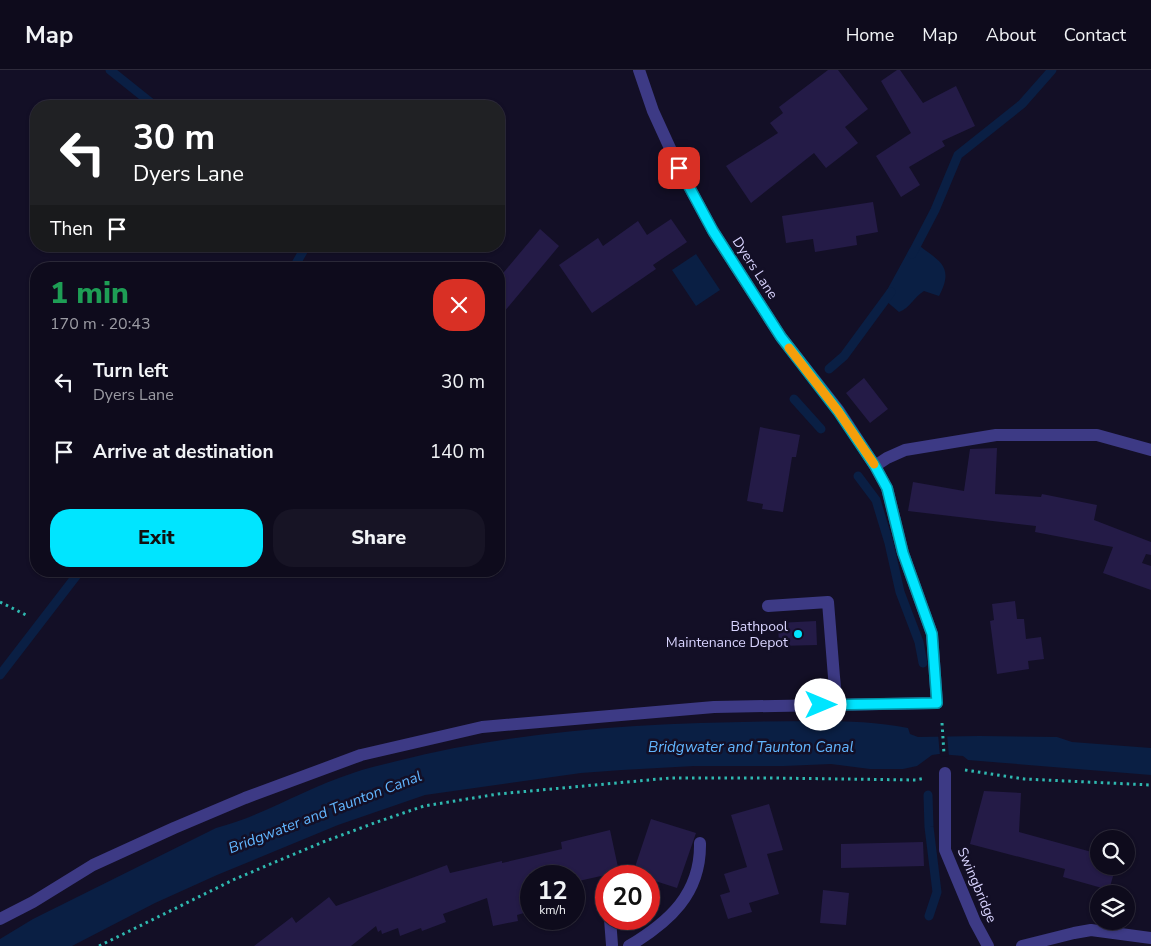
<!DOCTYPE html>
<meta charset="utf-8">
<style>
body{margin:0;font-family:"Nunito Sans",sans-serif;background:#171425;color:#f1f3f6;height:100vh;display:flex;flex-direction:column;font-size:19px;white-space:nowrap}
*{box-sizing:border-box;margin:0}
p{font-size:16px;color:#9b9ba3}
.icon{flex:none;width:28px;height:28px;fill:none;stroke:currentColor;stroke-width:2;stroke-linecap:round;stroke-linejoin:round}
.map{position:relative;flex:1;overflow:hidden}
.panel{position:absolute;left:30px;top:192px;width:475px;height:315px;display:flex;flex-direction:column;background:#0e0b1c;border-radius:20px;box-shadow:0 1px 4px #0004,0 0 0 1px #2e2b3b}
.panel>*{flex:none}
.hud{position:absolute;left:30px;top:30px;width:475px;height:152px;border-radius:20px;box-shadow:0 1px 4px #0004,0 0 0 1px #2e2b3b;background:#202124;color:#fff;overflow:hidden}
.controls{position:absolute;left:1090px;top:760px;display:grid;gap:10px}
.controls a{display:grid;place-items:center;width:45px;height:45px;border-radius:50%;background:#0e0b1c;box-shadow:0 1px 4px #0004,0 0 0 1px #2e2b3b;font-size:25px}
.speed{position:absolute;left:520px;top:795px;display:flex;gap:10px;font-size:25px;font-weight:700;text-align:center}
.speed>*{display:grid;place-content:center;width:65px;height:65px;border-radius:50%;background:#0e0b1c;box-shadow:0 1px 4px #0004,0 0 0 1px #2e2b3b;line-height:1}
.speed small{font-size:12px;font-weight:400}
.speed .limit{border:8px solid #d22;background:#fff;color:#111}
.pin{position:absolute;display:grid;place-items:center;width:42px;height:42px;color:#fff;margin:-21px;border-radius:10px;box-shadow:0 2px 8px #0006}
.me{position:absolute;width:55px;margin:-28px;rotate:90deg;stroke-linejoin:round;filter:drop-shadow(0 0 4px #0008)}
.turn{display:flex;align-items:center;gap:18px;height:105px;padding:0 20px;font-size:22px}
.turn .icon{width:65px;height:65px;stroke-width:2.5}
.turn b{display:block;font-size:35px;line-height:42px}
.then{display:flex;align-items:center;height:48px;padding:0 20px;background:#0003;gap:10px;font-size:19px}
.round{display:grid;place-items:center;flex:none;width:52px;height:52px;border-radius:20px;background:#171425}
.headline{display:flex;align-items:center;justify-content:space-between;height:85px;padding:0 20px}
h1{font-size:30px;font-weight:800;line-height:38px;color:#1e9e55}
.action{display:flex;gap:10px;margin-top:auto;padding:10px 20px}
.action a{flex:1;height:58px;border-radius:20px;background:#00e5ff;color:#111;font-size:20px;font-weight:800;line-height:58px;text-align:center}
.action a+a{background:#171425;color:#f1f3f6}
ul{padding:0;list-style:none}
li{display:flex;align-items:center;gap:15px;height:70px;padding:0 20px}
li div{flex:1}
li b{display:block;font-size:19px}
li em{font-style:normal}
header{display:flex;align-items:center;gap:30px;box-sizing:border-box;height:70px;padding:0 25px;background:#0e0b1c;border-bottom:1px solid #2e2b3b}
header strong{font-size:24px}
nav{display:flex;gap:28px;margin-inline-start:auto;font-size:18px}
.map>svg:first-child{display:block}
</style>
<header>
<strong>Map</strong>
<nav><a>Home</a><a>Map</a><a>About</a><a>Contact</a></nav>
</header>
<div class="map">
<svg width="1151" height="876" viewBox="0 0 1151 876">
<rect width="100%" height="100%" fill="#130f26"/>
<!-- water -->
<path fill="#0a1f44" d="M917,174C939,191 955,196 939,226L924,221C914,227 910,238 899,242L885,230L886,222L910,178Z
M696,184L720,220L696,236L672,200Z
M818,651C848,651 878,652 908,658L910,664L918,667L979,666L1057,667L1072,672L1151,678V705L968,690L963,686L939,684L932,685L917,696L903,699H870L831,694L784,696H694L622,700L581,703L425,725L338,755L217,805L155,833L72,876H0V869L33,849L216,758C265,745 306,718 353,703C367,698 382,695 397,691C534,656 677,652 818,651Z"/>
<!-- pier -->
<path fill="#130f26" d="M938,664H947L949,687L940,686Z"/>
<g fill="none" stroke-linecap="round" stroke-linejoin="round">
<!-- stream -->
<path stroke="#0a1f44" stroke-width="9" d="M110,0L155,36
M912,184L935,140L958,85L1022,34L1052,0
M293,199L306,176
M829,299L844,286L891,222
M794,329L821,359
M858,406L876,430L889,473L900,522L919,572L923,593
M0,605L80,501
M928,725L929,757L937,822L929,846"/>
</g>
<!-- building -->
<path fill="#241b47" d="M828,0H838L868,39L845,57L858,73L826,98L814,83L751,133L726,96L778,63L770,53L783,43L779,37Z
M897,0H900L923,33L956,16L975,56L942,71L945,76L909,97L920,115L901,127L876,86L911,63L881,11Z
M873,132L878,162L856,166L857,175L815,182L813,169L786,173L782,146Z
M671,149L687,172L653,195L656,199L592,243L559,195L598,168L603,176L638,151L647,165Z
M540,159L559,176L499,248V208Z
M864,308L888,339L870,353L846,323Z
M760,357L800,365L796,387H792L783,442L762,439L763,434L747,431Z
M997,378L995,424L1041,427L1042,424L1097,435L1094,450L1151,472V485L1146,484L1142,493L1151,496V520L1103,503L1113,477L1035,462L1036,456L908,441L913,412L964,421L970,379Z
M1015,531L1017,549H1024L1026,569L1041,567L1044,589L1028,591L1029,599L997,604L990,551L994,550L992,534Z
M816,551L817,575L779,576L778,553Z
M984,721L1021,723L1019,762L1099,784V796H1116L1109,820L1063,807L1065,799L970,774Z
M769,734L783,780L767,784L779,824L749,833L752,842L728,849L720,825L730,822L724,804L747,797L731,745Z
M651,749L696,763L677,818L649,809V806H632Z
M610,760L619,802L574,812V806H531V841L517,845L518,851L493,856L487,828L443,844L446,852L422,861L421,858L400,866L398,858L382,864L381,860L378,862L376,856L351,876H254L292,847L296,853L329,827L336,836L447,795L450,803L502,791V793L562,779L561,772Z
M923,772L924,796L841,798V774Z
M823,820L849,823L846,855L820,853Z"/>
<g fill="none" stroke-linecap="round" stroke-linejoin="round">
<!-- path -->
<path stroke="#2fb8b0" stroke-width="3" stroke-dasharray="2.5 4" stroke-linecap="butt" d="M0,532L28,546
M942,653L944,684
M965,700L1024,709L1151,715
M99,876L235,809L323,772L377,752L424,736L498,724L670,708H770L916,710L925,708"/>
<!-- minor -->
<path stroke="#3d3a85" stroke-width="12" d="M875,396L887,388L905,380L996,365H1097L1151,380
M768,536L828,532L834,607L837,635
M945,703V780L975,852L988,876
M0,849L33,832L93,795L174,758L245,728L361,685L482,657L714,637L937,633L932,564L903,483L887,418L875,396L839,341L781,267L713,161L679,98L653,41L639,0
M610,849L612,875
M629,876C669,852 701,824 700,773
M1022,876L1074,863L1091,860L1151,868"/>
</g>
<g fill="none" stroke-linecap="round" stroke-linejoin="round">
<defs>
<path id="route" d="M679,98L713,161L781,267L838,341L875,396L887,418L903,483L932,564L937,633L821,635"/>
</defs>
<!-- route casing -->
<use href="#route" stroke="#0095a6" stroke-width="12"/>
<!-- route -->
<use href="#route" stroke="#00e5ff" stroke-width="9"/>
<!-- slow -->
<path stroke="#f59e0b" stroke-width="9" d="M789,278L838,341L874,394"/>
</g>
<!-- markers -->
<circle fill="#00e5ff" stroke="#130f26" stroke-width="2" cx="798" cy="564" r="5"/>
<g text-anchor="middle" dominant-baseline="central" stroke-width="5" stroke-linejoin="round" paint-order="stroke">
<!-- street labels -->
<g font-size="14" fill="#d9d4ff" stroke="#130f26">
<text transform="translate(755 198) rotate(57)">Dyers Lane</text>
<text transform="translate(977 815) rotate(67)">Swingbridge</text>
</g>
<!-- poi labels -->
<g font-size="14" fill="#d9d4ff" stroke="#130f26" text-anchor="end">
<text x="788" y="556">Bathpool<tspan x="788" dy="16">Maintenance Depot</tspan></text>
</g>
<!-- water labels -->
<g font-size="15" font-style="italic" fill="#62b6ff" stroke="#130f26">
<text x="751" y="677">Bridgwater and Taunton Canal</text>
<text transform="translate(325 742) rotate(-21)">Bridgwater and Taunton Canal</text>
</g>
</g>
</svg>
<div class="controls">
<a><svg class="icon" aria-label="search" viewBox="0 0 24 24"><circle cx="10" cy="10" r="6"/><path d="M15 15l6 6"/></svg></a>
<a><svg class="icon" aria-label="layers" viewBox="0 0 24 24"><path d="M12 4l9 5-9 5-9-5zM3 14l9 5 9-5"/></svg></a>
</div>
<div class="speed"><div>12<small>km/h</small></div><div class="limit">20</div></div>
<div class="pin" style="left:679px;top:98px;background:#d93025"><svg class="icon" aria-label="arrive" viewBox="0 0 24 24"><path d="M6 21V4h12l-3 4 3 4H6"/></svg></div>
<svg class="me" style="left:821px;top:635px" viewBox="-20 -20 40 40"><circle r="19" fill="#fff"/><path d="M0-13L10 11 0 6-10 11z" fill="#00e5ff"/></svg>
<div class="hud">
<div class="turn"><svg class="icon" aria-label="left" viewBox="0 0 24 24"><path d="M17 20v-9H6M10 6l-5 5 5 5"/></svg><div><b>30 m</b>Dyers Lane</div></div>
<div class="then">Then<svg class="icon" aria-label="arrive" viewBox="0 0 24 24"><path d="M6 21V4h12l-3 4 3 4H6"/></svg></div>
</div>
<section class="panel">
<div class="headline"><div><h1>1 min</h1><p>170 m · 20:43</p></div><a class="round" style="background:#d93025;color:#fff"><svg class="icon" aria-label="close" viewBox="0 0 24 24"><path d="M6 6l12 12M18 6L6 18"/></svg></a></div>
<ul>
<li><svg class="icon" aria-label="left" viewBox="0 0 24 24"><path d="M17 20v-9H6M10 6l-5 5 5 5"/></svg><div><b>Turn left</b><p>Dyers Lane</p></div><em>30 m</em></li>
<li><svg class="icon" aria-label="arrive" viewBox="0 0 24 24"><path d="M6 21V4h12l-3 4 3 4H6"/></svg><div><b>Arrive at destination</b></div><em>140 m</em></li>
</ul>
<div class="action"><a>Exit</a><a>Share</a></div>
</section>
</div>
